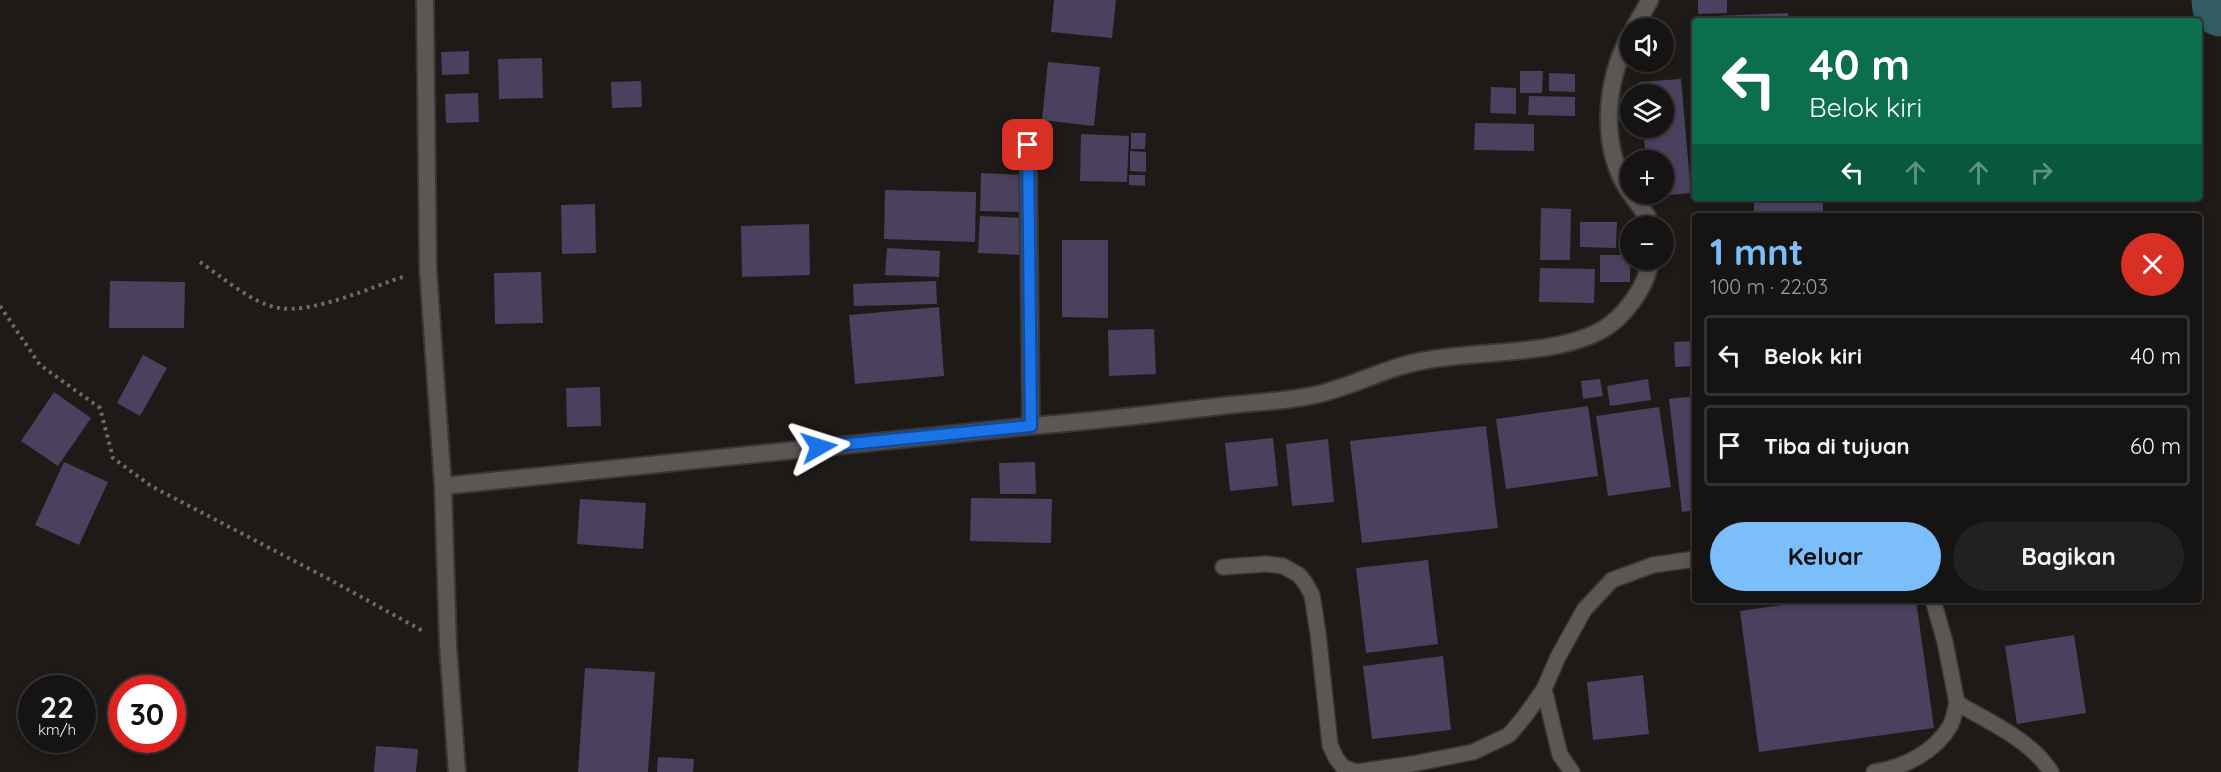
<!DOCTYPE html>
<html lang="id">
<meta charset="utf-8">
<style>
body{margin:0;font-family:Quicksand,sans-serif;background:#232120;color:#f1f3f6;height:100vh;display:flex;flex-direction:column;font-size:22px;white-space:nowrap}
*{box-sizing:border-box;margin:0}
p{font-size:20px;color:#9e9e9f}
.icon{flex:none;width:33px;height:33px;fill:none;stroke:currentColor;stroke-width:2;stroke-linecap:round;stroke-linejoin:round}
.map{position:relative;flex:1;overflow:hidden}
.panel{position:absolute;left:1692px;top:213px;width:510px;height:390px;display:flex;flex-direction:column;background:#161412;border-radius:6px;box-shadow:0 3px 9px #0003,0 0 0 2px #353332}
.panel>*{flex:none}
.banner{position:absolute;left:1692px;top:18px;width:510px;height:183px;border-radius:6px;box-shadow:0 3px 9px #0003,0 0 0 2px #353332;background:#0b6e4f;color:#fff;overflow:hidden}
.fabs{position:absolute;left:1620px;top:18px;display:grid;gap:12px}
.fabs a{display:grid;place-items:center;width:54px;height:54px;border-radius:50%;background:#161412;box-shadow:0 3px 9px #0003,0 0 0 2px #353332;font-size:30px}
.speed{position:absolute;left:18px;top:675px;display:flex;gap:12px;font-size:30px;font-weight:700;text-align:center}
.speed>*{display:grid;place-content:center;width:78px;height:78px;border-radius:50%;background:#161412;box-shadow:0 3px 9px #0003,0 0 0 2px #353332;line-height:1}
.speed small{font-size:15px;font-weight:400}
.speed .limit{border:9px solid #d22;background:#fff;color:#111}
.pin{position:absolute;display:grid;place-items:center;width:51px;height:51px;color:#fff;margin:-26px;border-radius:12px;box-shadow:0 3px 9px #0006}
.me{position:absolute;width:66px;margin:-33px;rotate:84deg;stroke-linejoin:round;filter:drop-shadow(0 0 4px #0008)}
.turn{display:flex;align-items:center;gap:21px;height:126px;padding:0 18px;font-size:27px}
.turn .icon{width:78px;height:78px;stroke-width:2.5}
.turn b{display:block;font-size:42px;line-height:51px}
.lanes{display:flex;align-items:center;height:57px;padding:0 18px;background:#0003;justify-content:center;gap:30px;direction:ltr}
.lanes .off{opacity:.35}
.round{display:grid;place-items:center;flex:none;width:63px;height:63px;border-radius:32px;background:#232120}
.overview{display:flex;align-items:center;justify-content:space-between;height:102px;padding:0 18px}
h1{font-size:36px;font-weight:700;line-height:45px;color:#7cbef9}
.primary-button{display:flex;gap:12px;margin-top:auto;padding:12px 18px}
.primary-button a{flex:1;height:69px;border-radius:36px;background:#7cbef9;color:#111;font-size:24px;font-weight:700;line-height:69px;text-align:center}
.primary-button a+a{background:#232120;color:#f1f3f6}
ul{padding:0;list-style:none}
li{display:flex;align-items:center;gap:18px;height:81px;margin:0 12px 9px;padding:0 6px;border:3px solid #353332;border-radius:6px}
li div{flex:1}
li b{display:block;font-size:22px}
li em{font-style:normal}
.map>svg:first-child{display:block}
</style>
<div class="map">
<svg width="2221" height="772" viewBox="0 0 2221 772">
<rect width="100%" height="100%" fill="#1e1a18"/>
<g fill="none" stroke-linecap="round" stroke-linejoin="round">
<!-- river -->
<path stroke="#305c62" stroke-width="57" d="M2220,0L2221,8"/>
</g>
<!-- building -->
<path fill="#4a415f" d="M1054,0H1116L1112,38L1051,32Z
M1698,0H1727V13L1698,14Z
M1788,13V21H1716V16Z
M469,51V74L442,75L441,52Z
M542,58L543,98L499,99L498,59Z
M1048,62L1100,67L1094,126L1042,120Z
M1520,71H1543L1542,93H1520Z
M1549,73L1575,74V92L1549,91Z
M1681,79L1691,193L1649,197V194H1664V160H1646L1643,128H1664V94H1640L1639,82Z
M641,81L642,107L612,108L611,82Z
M1491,87L1516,88V114L1490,113Z
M478,93L479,122L446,123L445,94Z
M1529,96L1575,97V116L1528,115Z
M1475,123L1534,124V151L1474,150Z
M1131,133H1146L1145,149H1131Z
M1081,134L1129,136L1127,182L1080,181Z
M1130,151L1146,152V172L1130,171Z
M981,173L1023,175L1022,212L980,211Z
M1129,175H1145V186L1129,185Z
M885,190L976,192L975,242L884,239Z
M1823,202V216H1754V203Z
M595,204L596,253L562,254L561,205Z
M1541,208L1571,209L1570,260H1540Z
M980,216L1023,218L1021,255L978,253Z
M1580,222H1617L1616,248L1580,247Z
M809,224L810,275L742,277L741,226Z
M1062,240H1108V318L1062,317Z
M887,248L940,251L939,277L885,275Z
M1600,255H1630V282H1600Z
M1540,268L1595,269L1594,303L1539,302Z
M541,272L543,323L495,324L494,273Z
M110,281L185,282L184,328H109Z
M936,281L937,304L854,306L853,284Z
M939,307L944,376L855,384L849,315Z
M1154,329L1156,374L1109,376L1108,330Z
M1695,341V366L1675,367L1674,342Z
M143,355L167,368L140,416L117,403Z
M1600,379L1603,396L1583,399L1581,381Z
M1648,379L1651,400L1610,406L1607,386Z
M600,387L601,426L567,427L566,388Z
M54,392L91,418L58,466L21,441Z
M1695,396V510L1682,512L1669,399Z
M1588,406L1598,476L1506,489L1496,419Z
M1659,407L1671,487L1608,496L1596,416Z
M1486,426L1498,528L1362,543L1350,441Z
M1273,438L1278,486L1230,491L1225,443Z
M1328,439L1334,502L1292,506L1286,444Z
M64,462L108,482L79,545L35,525Z
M1035,462L1036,494H1000L999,463Z
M971,498L1052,499L1051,543L970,541Z
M580,499L646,503L643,549L577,544Z
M1428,560L1438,644L1366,653L1356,568Z
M1817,600H1916L1934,728L1759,752L1740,611Z
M2034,600H2064V602L2034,605Z
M2074,635L2086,713L2017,724L2005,646Z
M1443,656L1451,730L1372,739L1363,666Z
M585,668L655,672L648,772H578Z
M1643,675L1649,734L1593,740L1587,682Z
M376,746L418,749L416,772H374Z
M658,757L694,759L693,772H657Z"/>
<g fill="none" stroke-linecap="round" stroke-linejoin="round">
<defs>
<path id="service" d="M1223,567L1266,564L1283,566L1299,575L1306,584L1312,595L1318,633L1330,745L1336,758L1343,767L1356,772L1412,764L1473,752L1509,735L1525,716L1544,689L1558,657L1584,610L1612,580L1653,565L1695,559
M1933,600L1945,642L1957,703C1989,722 2031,740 2051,772
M1544,689L1560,755L1572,772
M1874,772C1903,768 1935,752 1950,726C1954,719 1955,710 1957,703"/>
<path id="minor" d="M425,0L428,269L443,486L448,645L457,772
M1634,28L1650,0
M1630,35C1605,82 1599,147 1630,193
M1028,145L1031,426
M1631,194L1647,216L1649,226
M443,486L1031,426C1097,421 1163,413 1229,405C1258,402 1291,401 1319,394C1356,385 1389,366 1427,360C1480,350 1553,356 1600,331C1623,319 1648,286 1650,260"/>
</defs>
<!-- service casing -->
<use href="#service" stroke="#393635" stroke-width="18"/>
<!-- minor casing -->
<use href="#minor" stroke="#393635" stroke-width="20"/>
<!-- path -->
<path stroke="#6d6a68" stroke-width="4" stroke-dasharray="3 4.5" stroke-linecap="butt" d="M200,262C222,277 253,304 279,308C311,314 373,287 405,276
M0,306L40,365L100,408L113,458L151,486L325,577L423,631"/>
<!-- service -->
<use href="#service" stroke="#5c5755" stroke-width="15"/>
<!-- minor -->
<use href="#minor" stroke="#5c5755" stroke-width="16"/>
</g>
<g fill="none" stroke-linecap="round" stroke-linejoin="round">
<defs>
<path id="route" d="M819,447L1031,426L1028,145"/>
</defs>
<!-- route casing -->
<use href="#route" stroke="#114b97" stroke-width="15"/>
<!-- route -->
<use href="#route" stroke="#1a73e8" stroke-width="10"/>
</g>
</svg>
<div class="fabs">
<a><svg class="icon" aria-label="sound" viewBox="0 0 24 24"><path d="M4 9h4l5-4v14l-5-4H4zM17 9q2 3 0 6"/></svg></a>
<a><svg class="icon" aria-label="layers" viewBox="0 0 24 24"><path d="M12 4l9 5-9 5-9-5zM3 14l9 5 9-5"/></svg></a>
<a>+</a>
<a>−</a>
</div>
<div class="speed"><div>22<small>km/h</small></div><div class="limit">30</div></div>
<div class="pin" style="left:1028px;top:145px;background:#d93025"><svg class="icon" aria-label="arrive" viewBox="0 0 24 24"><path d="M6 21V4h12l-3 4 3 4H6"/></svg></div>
<svg class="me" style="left:819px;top:447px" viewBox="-20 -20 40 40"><path d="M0-17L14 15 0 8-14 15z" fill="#1a73e8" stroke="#fff" stroke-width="4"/></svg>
<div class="banner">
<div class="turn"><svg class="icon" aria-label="left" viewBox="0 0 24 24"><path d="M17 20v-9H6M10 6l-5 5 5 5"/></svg><div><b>40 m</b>Belok kiri</div></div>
<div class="lanes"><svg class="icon" aria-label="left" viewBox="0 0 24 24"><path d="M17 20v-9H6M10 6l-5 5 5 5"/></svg><svg class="icon off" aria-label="ahead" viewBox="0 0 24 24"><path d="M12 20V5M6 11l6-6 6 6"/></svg><svg class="icon off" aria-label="ahead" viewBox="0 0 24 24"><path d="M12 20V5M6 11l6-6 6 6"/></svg><svg class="icon off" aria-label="right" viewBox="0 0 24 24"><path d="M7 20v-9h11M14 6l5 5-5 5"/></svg></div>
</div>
<section class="panel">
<div class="overview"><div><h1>1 mnt</h1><p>100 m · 22:03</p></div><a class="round" style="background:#d93025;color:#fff"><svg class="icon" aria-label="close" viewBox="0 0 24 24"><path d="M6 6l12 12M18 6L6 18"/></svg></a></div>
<ul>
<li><svg class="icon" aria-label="left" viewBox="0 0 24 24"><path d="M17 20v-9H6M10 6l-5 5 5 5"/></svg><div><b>Belok kiri</b></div><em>40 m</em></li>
<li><svg class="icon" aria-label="arrive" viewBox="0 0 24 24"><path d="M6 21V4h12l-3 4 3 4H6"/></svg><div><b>Tiba di tujuan</b></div><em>60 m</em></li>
</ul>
<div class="primary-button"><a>Keluar</a><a>Bagikan</a></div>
</section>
</div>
